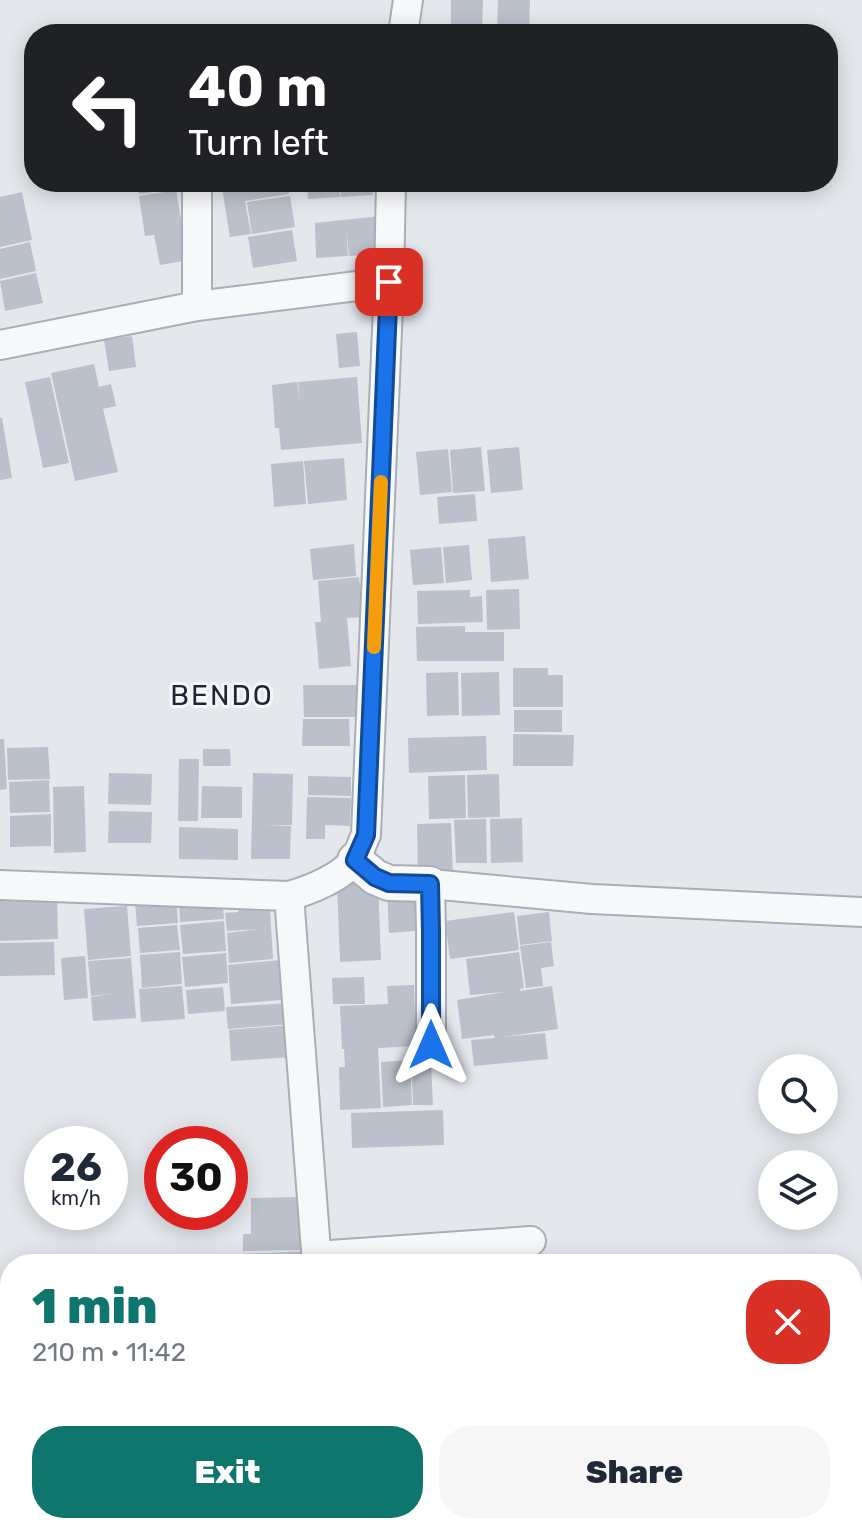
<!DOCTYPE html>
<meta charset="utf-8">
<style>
body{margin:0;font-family:Rubik,sans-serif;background:#f6f6f7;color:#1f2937;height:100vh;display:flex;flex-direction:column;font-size:30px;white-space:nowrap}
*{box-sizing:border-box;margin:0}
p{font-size:26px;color:#747a83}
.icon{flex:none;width:44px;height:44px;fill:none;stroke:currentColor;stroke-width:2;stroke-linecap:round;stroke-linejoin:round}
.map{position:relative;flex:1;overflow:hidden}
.panel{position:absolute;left:0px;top:1254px;width:862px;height:280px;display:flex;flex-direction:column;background:#fff;border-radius:32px 32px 0 0;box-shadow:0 4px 20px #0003}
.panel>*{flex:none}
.top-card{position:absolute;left:24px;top:24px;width:814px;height:168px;border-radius:32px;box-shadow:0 4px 20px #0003;background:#202124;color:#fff;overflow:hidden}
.tools{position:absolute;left:758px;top:1054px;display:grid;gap:16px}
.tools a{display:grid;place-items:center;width:80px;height:80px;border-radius:50%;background:#fff;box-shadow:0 4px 20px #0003;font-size:40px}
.speed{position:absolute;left:24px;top:1126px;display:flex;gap:16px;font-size:40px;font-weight:700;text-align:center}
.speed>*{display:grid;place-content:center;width:104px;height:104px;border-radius:50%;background:#fff;box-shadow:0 4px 20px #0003;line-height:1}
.speed small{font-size:20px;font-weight:400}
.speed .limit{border:12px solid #d22;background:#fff;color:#111}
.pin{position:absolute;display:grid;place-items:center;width:68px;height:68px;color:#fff;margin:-34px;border-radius:16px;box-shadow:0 4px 12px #0006}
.me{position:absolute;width:88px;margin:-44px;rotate:0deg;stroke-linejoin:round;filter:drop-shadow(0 0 6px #0008)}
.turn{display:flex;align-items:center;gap:28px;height:168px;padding:0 32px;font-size:36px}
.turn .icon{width:104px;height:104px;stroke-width:2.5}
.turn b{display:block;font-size:56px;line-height:68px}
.round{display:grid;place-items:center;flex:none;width:84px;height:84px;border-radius:32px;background:#f6f6f7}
.summary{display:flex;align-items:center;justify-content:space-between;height:136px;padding:0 32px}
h1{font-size:48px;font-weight:800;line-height:60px;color:#0f766e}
.cta{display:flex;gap:16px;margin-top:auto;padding:16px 32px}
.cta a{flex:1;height:92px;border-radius:32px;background:#0f766e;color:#fff;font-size:32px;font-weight:800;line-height:92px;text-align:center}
.cta a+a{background:#f6f6f7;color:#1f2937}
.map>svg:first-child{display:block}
</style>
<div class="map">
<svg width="862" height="1534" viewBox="0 0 862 1534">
<rect width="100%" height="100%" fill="#e4e7ec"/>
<!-- building -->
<path fill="#bbc0ca" d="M451,0H483L482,30L451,29Z
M498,0H530L529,31H497Z
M217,24L263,25V34H217Z
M137,182H174L175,189L139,194Z
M221,182H288L289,194L245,201L251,234L230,237Z
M307,182H339L340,197L308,199Z
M340,182H372L373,195L341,197Z
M176,190L183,231L190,229L195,259L160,265L154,235L145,236L139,196Z
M22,192L32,240L0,247V197Z
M290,196L295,227L252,234L247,202Z
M381,216L383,254L349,256L346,227L348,256L316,258L315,223Z
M292,230L297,261L253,268L248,237Z
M30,242L36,271L0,279V249Z
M36,273L43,303L5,311L0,281Z
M357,332L360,366L339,368L336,334Z
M132,336L136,367L109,371L104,340Z
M94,364L99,387L111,384L116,406L103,409L118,472L75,481L51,373Z
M50,377L69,463L43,468L25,382Z
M357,377L362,443L281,450L279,428H275L272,385L297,382L300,400L298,382Z
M0,418H2L12,478L0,480Z
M481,447L485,491L453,493L450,450Z
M519,447L523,490L491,493L487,450Z
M448,449L452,492L420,495L416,452Z
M344,458L347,500L308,504L304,461Z
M303,461L306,504L274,507L271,464Z
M475,494L477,521L439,524L437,497Z
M525,536L529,579L491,582L488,539Z
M354,544L356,576L313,580L310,549Z
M469,545L472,580L446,583L443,547Z
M441,547L444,583L413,585L410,550Z
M359,577L363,617L347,618L351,666L319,669L315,622H321L318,581Z
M519,589L520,629L487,630L486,590Z
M470,590V597L482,596L483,622L418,624L417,591Z
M465,626V632H504V661H417L416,627Z
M513,668H548V675H563V707H513Z
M458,672L459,715L427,716L426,673Z
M499,672L500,715L462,716L461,673Z
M303,685H358V717H304Z
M514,710H562V732H514Z
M303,719H349L350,746H302Z
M513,734L574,735L573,766H513Z
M486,736L487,770L409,773L408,738Z
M0,739H4L7,789L0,790Z
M48,747L50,779L8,780L7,748Z
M203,749H230L231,766H203Z
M179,759H199L198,821H178Z
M109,773L152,774L151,805L108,804Z
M253,773L293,774L292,825H264L291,826L290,859H251Z
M499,774L500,817L468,818L467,775Z
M465,775L466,818L429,819L428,776Z
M308,776L351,777V796L308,795Z
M49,780L50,812L10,813L9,782Z
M84,786L86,852L54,853L53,787Z
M202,786L242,787V818H201Z
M307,797L351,798L350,826L325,825V839H306Z
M109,811L152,812L151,843H108Z
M51,814V846L10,847V816Z
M522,818L523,862L491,863L490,819Z
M486,819L487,863H456L454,820Z
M451,823L453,877L418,878L417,824Z
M179,827L238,829V860L179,859Z
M378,882L381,960L340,962L337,884Z
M424,887L427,930L389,933L387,890Z
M57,895L58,939L0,941V897Z
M222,895L224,919L180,922L179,898Z
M176,899L178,923L137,926L135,902Z
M259,904L260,911L270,910L273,959L229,963L227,933L260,929L227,931L225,913L238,912V906Z
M127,906L131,956L88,960L84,909Z
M514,912L519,950L450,959L445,921Z
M549,912L552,941L520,945L517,916Z
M224,921L226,951L183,954L180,925Z
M177,925L180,950L140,953L138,928Z
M54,942L55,975L0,976V943Z
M551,942L554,966L541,968L543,986L526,988L520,946Z
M180,952L182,984L142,988L140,955Z
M519,952L524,988L520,989V991L552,986L558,1029L502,1037L545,1033L548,1059L474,1066L471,1040L495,1038L494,1035L462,1039L457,1000L505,992L470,995L466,959Z
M226,953L228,983L185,987L182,957Z
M85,956L88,998L64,1000L61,958Z
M131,958L136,1018L93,1021L91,997L111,994L91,996L88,961Z
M291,959L294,999L231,1004L228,965Z
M364,977L365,1004H333L332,978Z
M414,985L416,1046L378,1048L381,1108L340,1110L339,1067H345L344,1049H342L340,1006L388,1004L387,986Z
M182,986L185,1019L141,1022L139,989Z
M223,987L225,1011L188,1014L186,990Z
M290,1003L291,1024L228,1029L226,1007Z
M292,1025L294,1057L231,1061L229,1030Z
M426,1048V1064H431L433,1105H413L411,1049Z
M410,1060L412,1105L383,1107L381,1062Z
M443,1110L444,1145L352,1148L351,1113Z
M300,1197V1250L243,1251V1234H251V1198Z
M312,1251V1264H240V1254Z
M383,1524H455V1534H384Z
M520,1524L521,1534H494L493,1529Z"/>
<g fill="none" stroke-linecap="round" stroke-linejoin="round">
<defs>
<path id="minor" d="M403,34L408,0
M197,306V182
M0,345L197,306L389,282
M0,885L289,896
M431,1045V931L430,884L592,899L862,912
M316,1256L531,1241
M317,1264L289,896C310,890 343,877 355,859C360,852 362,842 366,835L389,282L391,182
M339,1524L340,1534"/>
<path id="tertiary" d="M355,860L375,877L389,883L430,884"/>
</defs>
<!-- minor casing -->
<use href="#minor" stroke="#a9aeb7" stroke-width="32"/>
<!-- tertiary casing -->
<use href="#tertiary" stroke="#a9aeb7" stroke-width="38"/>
<!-- minor -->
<use href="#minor" stroke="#f7f8fa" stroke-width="28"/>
<!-- tertiary -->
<use href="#tertiary" stroke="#f7f8fa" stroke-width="34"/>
</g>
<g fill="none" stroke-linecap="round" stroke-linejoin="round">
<defs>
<path id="route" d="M389,282L366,835L355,860L375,877L389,883L430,884L431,931V1045"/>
</defs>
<!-- route casing -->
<use href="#route" stroke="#114b97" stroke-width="20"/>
<!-- route -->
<use href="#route" stroke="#1a73e8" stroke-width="14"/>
<!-- slow -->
<path stroke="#f59e0b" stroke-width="14" d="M374,647L381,482"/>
</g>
<g text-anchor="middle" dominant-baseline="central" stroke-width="6" stroke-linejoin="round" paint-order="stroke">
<!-- quarter labels -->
<g font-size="28" letter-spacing="2" fill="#1d2536" stroke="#f4f6f9">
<text x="222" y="695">BENDO</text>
</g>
</g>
</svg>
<div class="tools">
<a><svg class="icon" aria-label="search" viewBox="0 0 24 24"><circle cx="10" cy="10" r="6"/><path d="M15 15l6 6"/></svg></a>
<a><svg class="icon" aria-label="layers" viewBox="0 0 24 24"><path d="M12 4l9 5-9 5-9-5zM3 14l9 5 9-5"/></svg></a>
</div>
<div class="speed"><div>26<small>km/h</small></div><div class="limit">30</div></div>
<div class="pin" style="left:389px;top:282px;background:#d93025"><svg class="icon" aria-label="arrive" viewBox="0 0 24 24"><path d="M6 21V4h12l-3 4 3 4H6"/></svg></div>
<svg class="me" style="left:431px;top:1045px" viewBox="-20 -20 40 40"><path d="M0-17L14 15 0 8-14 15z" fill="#1a73e8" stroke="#fff" stroke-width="4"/></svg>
<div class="top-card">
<div class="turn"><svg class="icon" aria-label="left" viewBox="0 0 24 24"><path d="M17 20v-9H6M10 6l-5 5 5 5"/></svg><div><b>40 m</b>Turn left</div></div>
</div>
<section class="panel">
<div class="summary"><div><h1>1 min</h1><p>210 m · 11:42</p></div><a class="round" style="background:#d93025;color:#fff"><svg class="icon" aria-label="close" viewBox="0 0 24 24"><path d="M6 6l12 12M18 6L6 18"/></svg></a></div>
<div class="cta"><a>Exit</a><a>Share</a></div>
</section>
</div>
